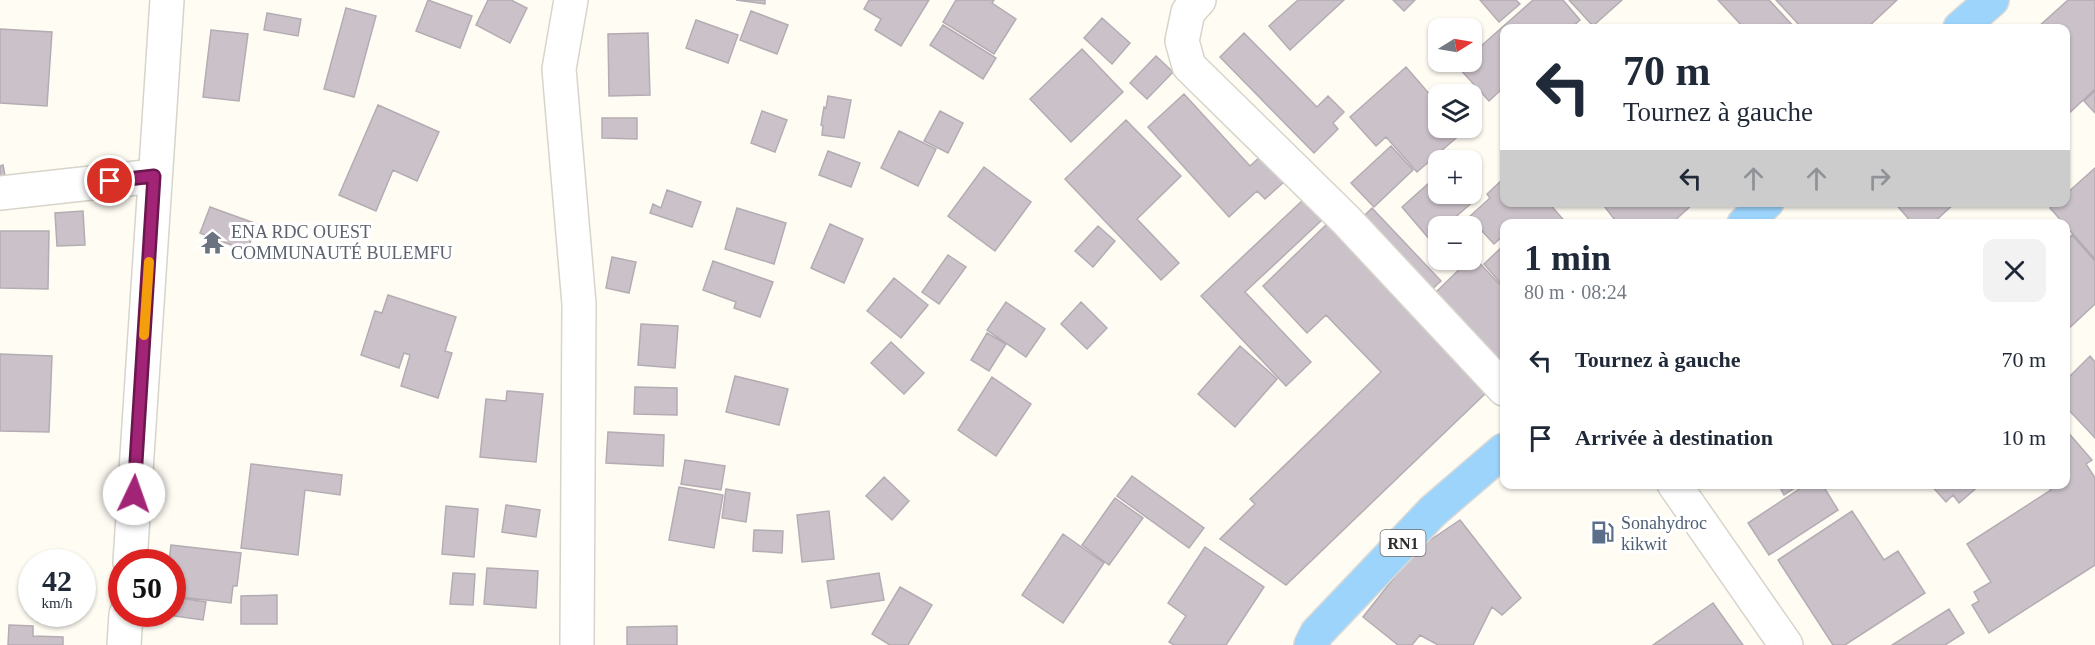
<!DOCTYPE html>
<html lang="fr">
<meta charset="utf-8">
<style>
body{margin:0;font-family:"Times New Roman",serif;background:#f2f2f3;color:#1f2937;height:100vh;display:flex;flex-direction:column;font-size:22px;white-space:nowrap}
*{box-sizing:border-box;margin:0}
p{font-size:20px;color:#747a83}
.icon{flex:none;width:33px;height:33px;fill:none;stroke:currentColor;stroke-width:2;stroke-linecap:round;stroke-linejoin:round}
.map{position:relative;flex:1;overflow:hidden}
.details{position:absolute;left:1500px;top:219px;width:570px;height:270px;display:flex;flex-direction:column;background:#fff;border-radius:12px;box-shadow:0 2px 4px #0004}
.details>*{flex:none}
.banner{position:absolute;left:1500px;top:24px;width:570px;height:183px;border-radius:12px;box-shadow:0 2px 4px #0004;background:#fff;color:#1f2937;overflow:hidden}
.needle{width:39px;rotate:79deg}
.buttons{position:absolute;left:1428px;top:18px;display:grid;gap:12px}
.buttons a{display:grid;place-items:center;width:54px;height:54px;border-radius:12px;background:#fff;box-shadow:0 2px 4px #0004;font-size:30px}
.speed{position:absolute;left:18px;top:549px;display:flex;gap:12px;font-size:30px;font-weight:700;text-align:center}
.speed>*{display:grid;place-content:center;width:78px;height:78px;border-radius:50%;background:#fff;box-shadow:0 2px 4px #0004;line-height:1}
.speed small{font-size:15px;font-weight:400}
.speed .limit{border:9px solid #d22;background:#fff;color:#111}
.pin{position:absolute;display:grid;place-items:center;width:51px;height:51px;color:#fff;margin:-26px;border:3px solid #fff;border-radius:50%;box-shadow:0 2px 6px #0007}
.me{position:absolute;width:66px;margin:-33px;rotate:3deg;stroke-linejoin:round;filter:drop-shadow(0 0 4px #0008)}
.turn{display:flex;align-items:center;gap:21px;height:126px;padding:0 24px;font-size:27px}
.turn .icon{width:78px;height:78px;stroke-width:2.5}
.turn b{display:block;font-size:42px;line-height:51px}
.lanes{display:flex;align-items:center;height:57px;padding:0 24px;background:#0003;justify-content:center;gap:30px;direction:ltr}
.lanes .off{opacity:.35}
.round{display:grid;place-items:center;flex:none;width:63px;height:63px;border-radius:12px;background:#f2f2f3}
.head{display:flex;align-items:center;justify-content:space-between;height:102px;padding:0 24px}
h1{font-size:36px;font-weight:800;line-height:45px}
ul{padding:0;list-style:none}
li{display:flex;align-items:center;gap:18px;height:78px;padding:0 24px}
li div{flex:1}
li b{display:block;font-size:22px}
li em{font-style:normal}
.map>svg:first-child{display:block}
</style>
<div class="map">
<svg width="2095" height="645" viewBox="0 0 2095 645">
<rect width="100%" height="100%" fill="#fffcf4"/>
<!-- building -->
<path fill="#cbc2c9" stroke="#b4acb3" stroke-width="1.5" d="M428,0L472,16L460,48L416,31Z
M488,0H511L527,8L510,43L476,25Z
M736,0H765V4Z
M869,0H929L901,46L875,30L881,19L864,9Z
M956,0H994L992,3L1016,19L994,54L943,22Z
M1298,0H1344L1290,50L1269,26Z
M1393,0H1415L1404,11Z
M1480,0H1516L1520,4L1499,22Z
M1533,0H1563L1580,20L1571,28H1504V87L1489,101L1458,67L1463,62H1472V54Z
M1569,0H1622L1593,26Z
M1718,0H1769L1795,28H1742L1743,27Z
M1776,0H1897L1867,28H1802Z
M2068,0H2095V89L2066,116V28H2037Z
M346,8L376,16L354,97L324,89Z
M751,11L788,25L777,54L740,40Z
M267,13L301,19L298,36L264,30Z
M1102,18L1130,43L1112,64L1084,38Z
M696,20L738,35L728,63L686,48Z
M943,25L996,58L983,79L930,45Z
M0,29L52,32L47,106L0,103Z
M211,30L248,34L239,101L203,97Z
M648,33L650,95L609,96L608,34Z
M1244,33L1317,107L1328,96L1344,112L1333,123L1338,129L1314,153L1220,57Z
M1082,49L1123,92L1071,142L1030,99Z
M1156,56L1173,72L1147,99L1130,83Z
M1406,67L1438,104V128H1459L1463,132L1417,172L1386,137L1376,146L1350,117Z
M2095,91V113L2084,101Z
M1184,94L1250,166L1262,155L1285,181L1265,199L1257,191L1229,217L1148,127Z
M828,96L851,100L844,138L822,135L823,126L821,125L824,107L826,108Z
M378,105L439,132L417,181L393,170L376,211L339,195Z
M762,111L787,120L775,152L751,143Z
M940,111L963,123L948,153L924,141Z
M602,118H637V139L602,138Z
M1126,120L1181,176L1137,219L1179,263L1161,280L1065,179Z
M899,131L936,149L918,186L881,168Z
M1391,146L1413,170L1374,207L1351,183Z
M828,151L860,163L851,187L819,175Z
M3,165L6,181L0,182V166Z
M984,167L1031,202L995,251L948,216Z
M2095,168V259L2050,208L2056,202H2066V194Z
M1438,175V194H1472V184L1481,195L1445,226H1438V232L1430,240L1402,207Z
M1504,178V202H1548L1567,224H1504V235L1494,244L1469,217L1490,198L1487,194Z
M667,190L701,202L692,227L650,213L653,204L661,208Z
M1304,199L1323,219L1245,292L1311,362L1286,386L1201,296Z
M1601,202H1695L1671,224H1618Z
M1894,202H1956L1932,224H1913Z
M210,207L257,224L247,251L200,233Z
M737,208L786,223L774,264L725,249Z
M1372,208L1441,281L1428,293L1360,220Z
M83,211L85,245L57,246L55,213Z
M1328,223L1488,391L1286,585L1220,539L1255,504L1250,499L1381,372L1326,315L1307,333L1263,286Z
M830,224L863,239L844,283L811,268Z
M1098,226L1115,241L1093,267L1075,251Z
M0,231H49L48,289L0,288Z
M2072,235L2095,261V304L2066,331V241Z
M1504,245V287L1484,264Z
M948,255L966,267L939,304L922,292Z
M1473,256L1504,289V370L1433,295Z
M612,257L636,262L629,293L606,288Z
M713,261L773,282L760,317L734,308L736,302L703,290Z
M894,278L928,305L901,338L867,311Z
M388,295L456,317L445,351L452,353L438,398L401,386L410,355L404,353L399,368L361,355L375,311L382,313Z
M1006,302L1045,329L1026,357L987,330Z
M1081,302L1107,328L1087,349L1061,324Z
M641,324L678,326L675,368L638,365Z
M987,333L1006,344L989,371L971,360Z
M891,342L924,373L904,394L871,363Z
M1240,346L1277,379L1235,427L1198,394Z
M0,354L52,356L49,432L0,431Z
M2090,356L2095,362V438L2066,407V380Z
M735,376L788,389L779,425L726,412Z
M992,377L1031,404L996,456L958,430Z
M635,387L677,388V415L634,414Z
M507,391L543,394L536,462L480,457L486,399L506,401Z
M2066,430L2092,460L2086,464L2095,478V565L1989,633L1972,605L1979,601L1974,592L1991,582L1967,544L2051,490L2046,484H2066Z
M608,432L664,435L663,466L606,463Z
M685,460L725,466L721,490L681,484Z
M251,464L342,475L340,495L305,490L298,555L241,548Z
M1132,476L1204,528L1189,548L1117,496Z
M884,477L909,501L892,520L866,496Z
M1778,484H1801L1784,495Z
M1807,484H1822L1838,510L1769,555L1748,523Z
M1930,484H1981L1959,503L1953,495L1946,502Z
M679,487L723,495L714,548L669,540Z
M726,489L750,493L746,522L722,518Z
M1115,498L1143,518L1109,565L1082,545Z
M506,505L540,510L536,537L502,532Z
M446,506L478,509L474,557L442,554Z
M829,511L834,559L802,562L797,515Z
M1852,511L1884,560L1898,551L1925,593L1845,645H1833L1778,560Z
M1460,520L1521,598L1502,615L1492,607L1473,645H1438L1420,635L1412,645H1398L1363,617L1417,549Z
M754,530L783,531L782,553L753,551Z
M1063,534L1104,563L1063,623L1022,595Z
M171,545L241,553L237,586H233L231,603L172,596V562H169Z
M1205,547L1264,587L1226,645H1174L1169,642L1186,616L1168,603Z
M487,568L538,571L536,608L484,604Z
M453,573L475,574L473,605L450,604Z
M879,573L884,600L831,608L827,581Z
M900,587L932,605L908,645H890L872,634Z
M277,595V624H241V596Z
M172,597L206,602L203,620L160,614H172Z
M1713,603L1743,645H1653Z
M1949,609L1964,633L1945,645H1892Z
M9,625L33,626V636L63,637V645H8Z
M677,626V645H627V627Z"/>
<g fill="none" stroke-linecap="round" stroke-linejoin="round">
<defs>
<path id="minor" d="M571,0L559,69L579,304L577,645
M1199,0L1188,12L1182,41L1189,66L1346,220L1504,389
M0,193L154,176
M1674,484L1786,645"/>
<path id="secondary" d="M130,562L167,0
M124,645L126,614"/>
<path id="trunk" d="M1960,28L1992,0
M1744,224L1767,202
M1311,645L1317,633L1433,511L1504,450"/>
</defs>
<!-- minor casing -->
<use href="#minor" stroke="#d7d4ca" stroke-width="36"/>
<!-- secondary casing -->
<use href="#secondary" stroke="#d7d4ca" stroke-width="36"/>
<!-- trunk casing -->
<use href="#trunk" stroke="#d9d9d8" stroke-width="36"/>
<!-- minor -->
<use href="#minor" stroke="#fff" stroke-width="33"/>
<!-- secondary -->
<use href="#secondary" stroke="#fff" stroke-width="33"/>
<!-- trunk -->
<use href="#trunk" stroke="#9cd4fc" stroke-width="33"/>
</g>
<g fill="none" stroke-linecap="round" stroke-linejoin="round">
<defs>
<path id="route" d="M110,181L154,176L134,494"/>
</defs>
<!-- route casing -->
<use href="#route" stroke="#69174d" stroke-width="15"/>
<!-- route -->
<use href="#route" stroke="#a22476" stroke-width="10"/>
<!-- slow -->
<path stroke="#f59e0b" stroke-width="10" d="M144,335L149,262"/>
</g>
<!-- icons -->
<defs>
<symbol id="temple-bare" viewBox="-9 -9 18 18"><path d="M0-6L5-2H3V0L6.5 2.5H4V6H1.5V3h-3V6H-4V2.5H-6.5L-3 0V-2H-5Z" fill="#6b7280" stroke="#fff" stroke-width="2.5" paint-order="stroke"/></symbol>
<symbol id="fuel-bare" viewBox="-9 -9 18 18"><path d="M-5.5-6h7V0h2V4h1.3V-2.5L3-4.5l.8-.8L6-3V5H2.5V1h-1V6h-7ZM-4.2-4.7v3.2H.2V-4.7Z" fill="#5c6f8a" stroke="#fff" stroke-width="2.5" paint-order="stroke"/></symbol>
</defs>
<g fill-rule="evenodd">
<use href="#temple-bare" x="196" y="226" width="33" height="33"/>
<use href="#fuel-bare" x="1586" y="516" width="33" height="33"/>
</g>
<g text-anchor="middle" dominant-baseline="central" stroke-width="6" stroke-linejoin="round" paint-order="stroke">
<!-- shield labels -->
<rect fill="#fff" stroke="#6d6c69" stroke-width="1.5" x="1380.5" y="530" width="45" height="26" rx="4.5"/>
<g font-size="16" font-weight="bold" fill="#2e2d29">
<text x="1403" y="543">RN1</text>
</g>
<!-- worship labels -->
<g font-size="18" fill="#5b616d" stroke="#fff" text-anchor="start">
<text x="231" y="232">ENA RDC OUEST<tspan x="231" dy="21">COMMUNAUTÉ BULEMFU</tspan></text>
</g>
<!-- service labels -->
<g font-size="18" fill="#4e5e75" stroke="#fff" text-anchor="start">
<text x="1621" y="523">Sonahydroc<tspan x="1621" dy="21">kikwit</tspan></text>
</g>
</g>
</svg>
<div class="buttons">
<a><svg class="needle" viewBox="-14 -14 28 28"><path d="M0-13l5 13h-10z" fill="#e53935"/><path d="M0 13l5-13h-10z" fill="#747a83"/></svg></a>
<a><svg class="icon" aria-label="layers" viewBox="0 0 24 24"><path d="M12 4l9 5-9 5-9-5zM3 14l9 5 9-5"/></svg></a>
<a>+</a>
<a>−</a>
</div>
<div class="speed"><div>42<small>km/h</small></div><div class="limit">50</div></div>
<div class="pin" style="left:110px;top:181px;background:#d93025"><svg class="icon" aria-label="arrive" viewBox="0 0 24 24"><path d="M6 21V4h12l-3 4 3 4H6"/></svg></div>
<svg class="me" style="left:134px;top:494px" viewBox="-20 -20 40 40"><circle r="19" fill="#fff"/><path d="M0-13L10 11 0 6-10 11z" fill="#a22476"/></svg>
<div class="banner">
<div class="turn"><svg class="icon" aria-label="left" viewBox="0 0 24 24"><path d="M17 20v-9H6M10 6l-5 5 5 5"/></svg><div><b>70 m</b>Tournez à gauche</div></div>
<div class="lanes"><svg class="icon" aria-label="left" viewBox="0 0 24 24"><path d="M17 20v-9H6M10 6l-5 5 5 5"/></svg><svg class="icon off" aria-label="ahead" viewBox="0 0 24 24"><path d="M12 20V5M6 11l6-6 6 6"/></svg><svg class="icon off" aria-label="ahead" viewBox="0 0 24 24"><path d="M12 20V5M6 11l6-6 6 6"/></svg><svg class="icon off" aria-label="right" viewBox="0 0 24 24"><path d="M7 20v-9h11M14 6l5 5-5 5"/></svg></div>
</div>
<section class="details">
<div class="head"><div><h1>1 min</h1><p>80 m · 08:24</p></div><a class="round"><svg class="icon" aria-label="close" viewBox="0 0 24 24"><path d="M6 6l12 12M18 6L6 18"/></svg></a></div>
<ul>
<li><svg class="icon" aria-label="left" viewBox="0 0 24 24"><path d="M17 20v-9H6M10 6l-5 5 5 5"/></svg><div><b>Tournez à gauche</b></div><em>70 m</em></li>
<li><svg class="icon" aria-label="arrive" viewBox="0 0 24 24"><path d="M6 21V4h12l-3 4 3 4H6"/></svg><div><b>Arrivée à destination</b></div><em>10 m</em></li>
</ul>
</section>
</div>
